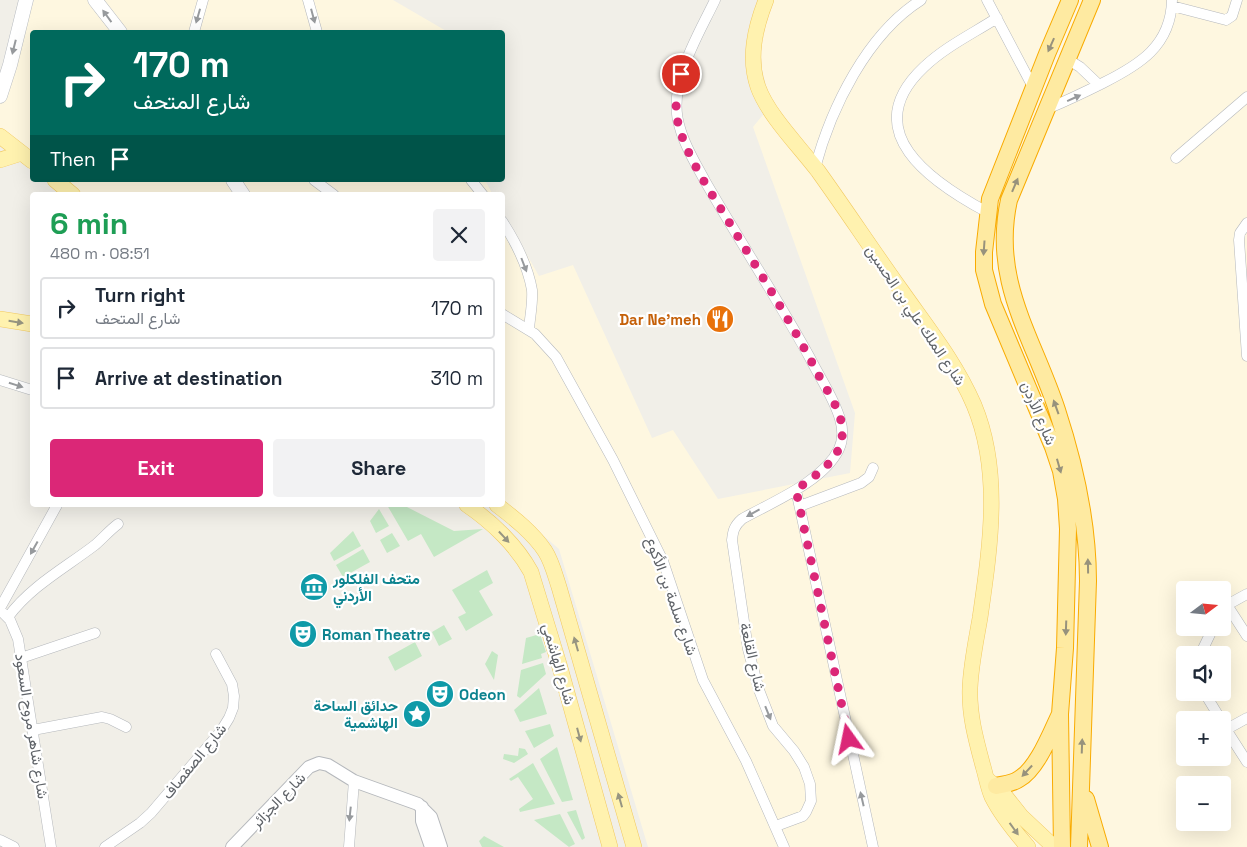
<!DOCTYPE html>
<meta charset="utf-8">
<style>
body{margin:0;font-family:"Space Grotesk",Vazirmatn,sans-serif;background:#f2f2f3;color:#1f2937;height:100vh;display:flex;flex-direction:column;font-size:19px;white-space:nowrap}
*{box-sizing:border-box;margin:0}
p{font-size:16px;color:#747a83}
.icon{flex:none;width:28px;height:28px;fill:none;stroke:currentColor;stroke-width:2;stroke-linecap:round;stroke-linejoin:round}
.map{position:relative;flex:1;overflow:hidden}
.side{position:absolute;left:30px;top:192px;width:475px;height:315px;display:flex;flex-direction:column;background:#fff;border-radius:5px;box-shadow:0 5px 20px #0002}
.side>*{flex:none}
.banner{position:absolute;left:30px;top:30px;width:475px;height:152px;border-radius:5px;box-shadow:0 5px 20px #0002;background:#00695c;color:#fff;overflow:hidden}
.needle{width:32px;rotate:74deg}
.tools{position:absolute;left:1176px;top:581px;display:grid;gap:10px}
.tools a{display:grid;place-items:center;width:55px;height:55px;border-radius:5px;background:#fff;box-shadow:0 5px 20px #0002;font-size:25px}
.pin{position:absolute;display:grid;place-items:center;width:42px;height:42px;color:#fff;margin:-21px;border:2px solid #fff;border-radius:50%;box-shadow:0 1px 5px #0007}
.me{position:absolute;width:55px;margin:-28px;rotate:348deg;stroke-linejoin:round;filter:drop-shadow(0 0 4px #0008)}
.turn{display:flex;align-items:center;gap:18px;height:105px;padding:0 20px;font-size:22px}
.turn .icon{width:65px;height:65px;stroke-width:2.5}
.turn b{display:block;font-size:35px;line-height:42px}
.then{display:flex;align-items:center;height:48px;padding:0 20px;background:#0003;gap:10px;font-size:19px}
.round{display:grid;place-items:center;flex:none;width:52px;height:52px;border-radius:5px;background:#f2f2f3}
.summary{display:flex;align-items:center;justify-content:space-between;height:85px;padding:0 20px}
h1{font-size:30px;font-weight:800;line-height:38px;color:#1e9e55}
.primary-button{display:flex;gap:10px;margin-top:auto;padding:10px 20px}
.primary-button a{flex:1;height:58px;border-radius:5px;background:#db2777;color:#fff;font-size:20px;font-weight:800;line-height:58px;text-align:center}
.primary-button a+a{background:#f2f2f3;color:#1f2937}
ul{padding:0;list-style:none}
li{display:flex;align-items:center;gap:15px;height:62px;margin:0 10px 8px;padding:0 10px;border:2px solid #e0e1e3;border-radius:5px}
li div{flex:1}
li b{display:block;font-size:19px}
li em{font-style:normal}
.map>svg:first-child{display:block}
</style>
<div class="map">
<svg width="1247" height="847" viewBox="0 0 1247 847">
<rect width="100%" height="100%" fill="#f1efe8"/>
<!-- commercial -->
<path fill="#fef7e0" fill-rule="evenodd" d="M34,0H393L448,32H32V159L0,131V103Z
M762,0H1247V847H648L559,549L503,501L502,211L539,276L573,265L652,438L673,430L718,499L850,473L855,413L753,127L771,105L756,46ZM1185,590H1222V628H1185ZM1185,655H1222V692H1185ZM1185,720H1222V758H1185ZM1185,785H1222V822H1185Z
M56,180H485L493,195H74Z"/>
<!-- green -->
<path fill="#c5e8c5" d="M387,505H403L454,531L483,529L434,557L421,534L408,541Z
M379,509L389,526L376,533L370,521Z
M353,531L361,546L334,561L330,553Z
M392,533L400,546L387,553L380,540Z
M363,549L370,562L343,577L336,565Z
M487,570L493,583L479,591L493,615L466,631L458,617L466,613L452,590Z
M444,625L452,639L439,646L432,632Z
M540,634L546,652L541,654L542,658L522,664L526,638Z
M415,642L422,656L395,671L388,657Z
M492,651L498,655L494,680L485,664Z
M543,663L546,674L520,698L517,696L521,670Z
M539,688L547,714L520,722L514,710Z
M550,724L554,736L534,748L525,731Z
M557,747L573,800L562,802L540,759Z
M519,748L525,749L528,754L514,763L503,759L504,754L518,756Z
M533,763L555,804L520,812L519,809L533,799L518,777L511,781L509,779Z
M576,810L585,838L582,840L567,812Z
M560,814L575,844L569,847L534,820Z
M484,836L504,847H482L479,841Z"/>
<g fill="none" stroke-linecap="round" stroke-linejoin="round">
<defs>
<path id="minor" d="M308,0L317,32
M715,0C697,38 666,86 680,128C685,147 696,164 705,181C739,240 777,298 810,358C820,378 834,398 840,419C843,429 843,440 839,449C823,482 772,502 742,519C734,526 733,531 732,540L748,649L759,690L773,726L794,751L804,767L810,784L811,801L806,812L803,816L776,826
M987,0L1034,89
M1172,6L1226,20L1232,16L1237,0
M194,32L203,0
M1067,59L1080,67L1099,85
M1047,109C1066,101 1085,92 1103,83C1139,65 1171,46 1172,0
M1176,158L1247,97
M815,168C831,108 867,34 921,0
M314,180L334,195
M471,180L483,195
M987,212C931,182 856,131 924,67C945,47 972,34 997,18
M502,221C515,241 528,267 532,290C533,303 530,316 529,329
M1247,223L1240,233L1239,240L1247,356
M502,314L535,334L556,357L613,460L663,561L703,680L746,761L784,847
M0,380L32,390
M796,490L873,847
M800,506L861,483L869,477L873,468
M1227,605L1247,636
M0,608L57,505
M0,610L10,620L18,639L51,847
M1222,613L1227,605L1247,594
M8,617C31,586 65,568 95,545C103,538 110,530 118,524
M1200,655L1213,628
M21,658L95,633
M1204,692L1221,720
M1222,723L1247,762
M1227,729L1247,718
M33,730L102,717L110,719L126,727
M0,840L14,847
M105,847L140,823L151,813L221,731L229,718L233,708L234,696L232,684L216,654
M349,847L354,781"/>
<path id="tertiary" d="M422,807V821L431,847
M232,847L309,767L319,763L328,765L354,781L418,804L431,817L441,847"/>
<path id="secondary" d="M95,0L120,32
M0,96L10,65L26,0
M233,180L243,195"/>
<path id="primary" d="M766,0C755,28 748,58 758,87C768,115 799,146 818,171C846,210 873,251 901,290C927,327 956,363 974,405C1002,472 990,548 980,618C976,641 971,664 970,688C969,715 976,740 983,766C986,776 988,788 992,797C1001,815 1015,832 1028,847
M0,136L32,161
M0,160L22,153
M55,180L73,195
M0,319L32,324
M467,505C492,522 517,546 531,572L559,664L610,847
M497,505C514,518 533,533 545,551C552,562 555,575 559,587L634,847
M988,780L1002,792L1021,816L1054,847"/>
<path id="trunk" d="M996,786C1004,784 1012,784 1019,779C1037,769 1050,735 1059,716
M1086,799L1100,847
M1062,847L1060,714L1065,648L1068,529L1066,499L1061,471L1053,447L993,304L984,270V252L990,199L1047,54L1070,0
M1079,847L1088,581C1088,523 1075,465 1057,410C1033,337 991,281 1009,200L1092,0"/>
</defs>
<!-- minor casing -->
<use href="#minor" stroke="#b5b8bc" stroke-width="11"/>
<!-- tertiary casing -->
<use href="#tertiary" stroke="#b5b8bc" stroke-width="14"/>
<!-- secondary casing -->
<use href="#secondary" stroke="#b6babf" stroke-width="15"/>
<!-- primary casing -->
<use href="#primary" stroke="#f2c960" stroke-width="16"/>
<!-- trunk casing -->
<use href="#trunk" stroke="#f9ab00" stroke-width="18"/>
<!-- minor -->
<use href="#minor" stroke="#fff" stroke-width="10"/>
<!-- tertiary -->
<use href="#tertiary" stroke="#fff" stroke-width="12"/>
<!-- secondary -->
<use href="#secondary" stroke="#fff" stroke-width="14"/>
<!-- primary -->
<use href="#primary" stroke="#fff2af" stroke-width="15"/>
<!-- trunk -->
<use href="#trunk" stroke="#feeaa1" stroke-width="16"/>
</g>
<!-- one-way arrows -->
<defs><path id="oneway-solid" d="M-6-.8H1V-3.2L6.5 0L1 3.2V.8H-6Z" transform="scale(1.25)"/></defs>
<g fill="#979a9d">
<use href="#oneway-solid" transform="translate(107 16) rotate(-126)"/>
<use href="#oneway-solid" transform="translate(198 16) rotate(106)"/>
<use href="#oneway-solid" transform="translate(313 16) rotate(75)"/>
<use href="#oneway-solid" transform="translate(14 47) rotate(104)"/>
<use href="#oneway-solid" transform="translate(1074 98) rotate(-24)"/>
<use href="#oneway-solid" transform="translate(524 265) rotate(69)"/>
<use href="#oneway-solid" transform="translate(16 385) rotate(18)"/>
<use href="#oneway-solid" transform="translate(753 513) rotate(151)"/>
<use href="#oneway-solid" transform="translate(34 548) rotate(119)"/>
<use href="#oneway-solid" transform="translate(768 713) rotate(68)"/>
<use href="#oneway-solid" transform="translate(862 799) rotate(-103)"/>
<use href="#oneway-solid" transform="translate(350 814) rotate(96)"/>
</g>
<g fill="#97927c">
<use href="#oneway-solid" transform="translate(1051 45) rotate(114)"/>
<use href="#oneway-solid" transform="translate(1015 185) rotate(-67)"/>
<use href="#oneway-solid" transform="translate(984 248) rotate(94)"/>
<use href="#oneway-solid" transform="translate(1056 407) rotate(-110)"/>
<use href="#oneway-solid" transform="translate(1059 466) rotate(74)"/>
<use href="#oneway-solid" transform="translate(1088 566) rotate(-91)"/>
<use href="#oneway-solid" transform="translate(1066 628) rotate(92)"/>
<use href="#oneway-solid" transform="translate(1082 746) rotate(-88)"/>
<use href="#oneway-solid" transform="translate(1027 771) rotate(133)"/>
</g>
<g fill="#979581">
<use href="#oneway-solid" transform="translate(16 322) rotate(9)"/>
<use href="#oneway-solid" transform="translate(504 537) rotate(47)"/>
<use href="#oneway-solid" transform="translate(576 644) rotate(-106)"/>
<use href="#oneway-solid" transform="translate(579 735) rotate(75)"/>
<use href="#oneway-solid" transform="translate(620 800) rotate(-106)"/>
<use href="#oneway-solid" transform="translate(1014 829) rotate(54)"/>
</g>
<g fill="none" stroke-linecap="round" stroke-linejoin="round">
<!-- route -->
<path stroke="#db2777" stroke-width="9" stroke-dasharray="0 16.2" d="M681,74C677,91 674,106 678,123C686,157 714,197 732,227C762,276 792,324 818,374C828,393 845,415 842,437C839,462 814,476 796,490L849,739"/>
</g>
<!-- icons -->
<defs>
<symbol id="restaurant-disc" viewBox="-11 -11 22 22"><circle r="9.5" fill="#e8710a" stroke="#fff"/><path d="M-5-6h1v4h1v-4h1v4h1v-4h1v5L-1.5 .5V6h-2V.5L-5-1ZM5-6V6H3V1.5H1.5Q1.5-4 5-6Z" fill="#fff"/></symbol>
<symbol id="museum-disc" viewBox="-11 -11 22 22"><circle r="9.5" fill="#0f9aa8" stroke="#fff"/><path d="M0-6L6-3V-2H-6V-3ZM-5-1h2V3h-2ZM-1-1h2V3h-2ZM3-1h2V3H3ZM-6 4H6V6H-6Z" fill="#fff"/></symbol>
<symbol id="theatre-disc" viewBox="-11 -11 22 22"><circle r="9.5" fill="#0f9aa8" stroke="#fff"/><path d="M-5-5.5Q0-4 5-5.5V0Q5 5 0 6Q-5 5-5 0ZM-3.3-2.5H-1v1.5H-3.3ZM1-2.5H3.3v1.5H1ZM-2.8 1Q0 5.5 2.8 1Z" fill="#fff"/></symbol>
<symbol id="sight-disc" viewBox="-11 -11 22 22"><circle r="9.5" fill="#0f9aa8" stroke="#fff"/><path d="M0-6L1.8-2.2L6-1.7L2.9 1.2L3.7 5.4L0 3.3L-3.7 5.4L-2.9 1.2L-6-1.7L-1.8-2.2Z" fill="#fff"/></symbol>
</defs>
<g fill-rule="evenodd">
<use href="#restaurant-disc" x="704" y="303" width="32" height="32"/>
<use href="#museum-disc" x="298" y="571" width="32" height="32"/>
<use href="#theatre-disc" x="287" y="618" width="32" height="32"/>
<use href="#theatre-disc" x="424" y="678" width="32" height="32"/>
<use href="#sight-disc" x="401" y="698" width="32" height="32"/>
</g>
<g text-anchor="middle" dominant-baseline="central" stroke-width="4.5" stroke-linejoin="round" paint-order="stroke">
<!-- street labels -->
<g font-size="15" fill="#5f6368" stroke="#fff">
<text transform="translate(916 315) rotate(56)">شارع الملك علي بن الحسين</text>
<text transform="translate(1039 413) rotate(67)">شارع الأردن</text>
<text transform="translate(672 596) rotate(70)">شارع سلمة بن الأكوع</text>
<text transform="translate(753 657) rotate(77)">شارع القلعة</text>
<text transform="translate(559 664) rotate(74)">شارع الهاشمي</text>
<text transform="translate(32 726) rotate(81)">شارع شاهر مروح السعود</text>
<text transform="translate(194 761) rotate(-51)">شارع الصفصاف</text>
<text transform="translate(278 800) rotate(-46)">شارع الجزائر</text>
</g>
<!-- food labels -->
<g font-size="15" font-weight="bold" fill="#c56008" stroke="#fff" text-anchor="end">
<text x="701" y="319">Dar Ne'meh</text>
</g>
<!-- culture labels -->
<g font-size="15" font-weight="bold" fill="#0d838f" stroke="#fff" text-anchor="start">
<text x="333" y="578">متحف الفلكلور<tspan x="333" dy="17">الأردني</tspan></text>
<text x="322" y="634">Roman Theatre</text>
<text x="459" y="694">Odeon</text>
<text x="398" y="705" text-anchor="end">حدائق الساحة<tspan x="398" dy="17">الهاشمية</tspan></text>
</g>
</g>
</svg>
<div class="tools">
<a><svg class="needle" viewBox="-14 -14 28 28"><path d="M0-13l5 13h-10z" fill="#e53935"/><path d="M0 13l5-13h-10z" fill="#747a83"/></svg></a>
<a><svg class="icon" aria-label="sound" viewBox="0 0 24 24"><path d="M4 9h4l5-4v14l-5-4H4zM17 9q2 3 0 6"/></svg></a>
<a>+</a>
<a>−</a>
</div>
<div class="pin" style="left:681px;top:74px;background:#d93025"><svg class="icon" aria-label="arrive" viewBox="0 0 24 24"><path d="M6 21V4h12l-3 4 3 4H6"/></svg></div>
<svg class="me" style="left:849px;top:739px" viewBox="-20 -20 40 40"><path d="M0-17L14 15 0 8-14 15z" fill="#db2777" stroke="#fff" stroke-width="4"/></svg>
<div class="banner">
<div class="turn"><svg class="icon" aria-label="right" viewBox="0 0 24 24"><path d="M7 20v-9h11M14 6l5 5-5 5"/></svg><div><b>170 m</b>شارع المتحف</div></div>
<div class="then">Then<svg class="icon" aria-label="arrive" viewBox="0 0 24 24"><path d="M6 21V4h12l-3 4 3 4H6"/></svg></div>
</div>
<section class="side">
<div class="summary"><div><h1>6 min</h1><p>480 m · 08:51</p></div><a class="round"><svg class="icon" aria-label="close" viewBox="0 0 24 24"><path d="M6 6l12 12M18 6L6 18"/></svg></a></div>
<ul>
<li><svg class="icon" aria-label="right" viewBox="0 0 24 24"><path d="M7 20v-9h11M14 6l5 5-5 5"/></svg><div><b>Turn right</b><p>شارع المتحف</p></div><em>170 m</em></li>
<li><svg class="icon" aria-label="arrive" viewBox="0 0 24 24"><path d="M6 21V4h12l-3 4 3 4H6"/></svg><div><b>Arrive at destination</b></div><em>310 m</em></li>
</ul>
<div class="primary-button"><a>Exit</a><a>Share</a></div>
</section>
</div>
